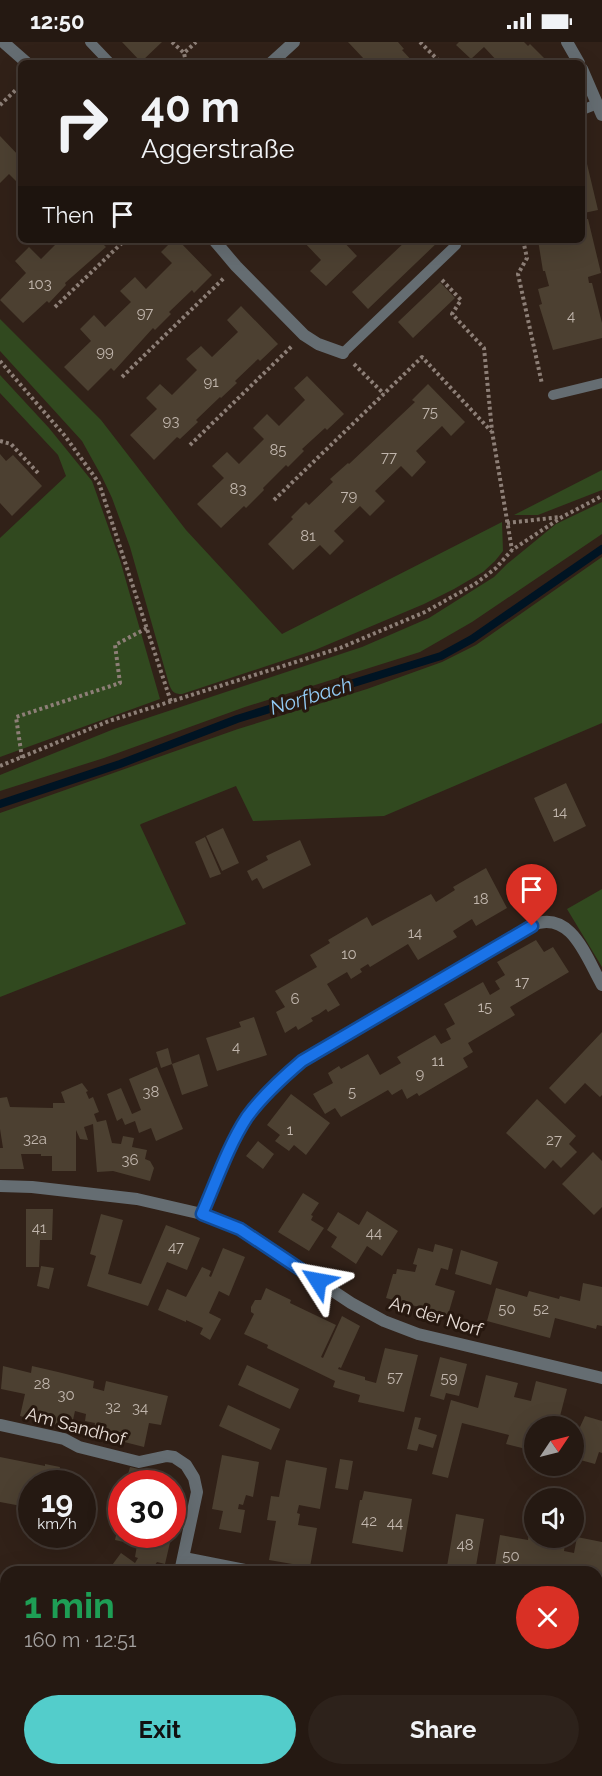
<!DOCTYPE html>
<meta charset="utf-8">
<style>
body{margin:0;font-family:Raleway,sans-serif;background:#2d221b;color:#f1f3f6;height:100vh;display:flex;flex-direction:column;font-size:22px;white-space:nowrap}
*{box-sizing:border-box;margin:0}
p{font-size:20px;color:#a3a09f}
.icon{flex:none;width:33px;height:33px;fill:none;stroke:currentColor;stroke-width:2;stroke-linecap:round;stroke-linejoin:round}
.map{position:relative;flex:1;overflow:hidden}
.panel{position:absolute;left:0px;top:1524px;width:603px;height:210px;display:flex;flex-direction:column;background:#251912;border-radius:18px 18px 0 0;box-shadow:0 6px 24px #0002,0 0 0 2px #423832}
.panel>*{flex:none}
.guide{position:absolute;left:18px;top:18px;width:567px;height:183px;border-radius:9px;box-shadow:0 6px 24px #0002,0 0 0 2px #423832;background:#251912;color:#f1f3f6;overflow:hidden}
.needle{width:39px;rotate:55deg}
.controls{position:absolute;left:524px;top:1374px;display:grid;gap:12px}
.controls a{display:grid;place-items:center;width:60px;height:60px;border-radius:50%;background:#251912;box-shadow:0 6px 24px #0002,0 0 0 2px #423832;font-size:30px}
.speed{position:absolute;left:18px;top:1428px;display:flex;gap:12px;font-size:30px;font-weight:700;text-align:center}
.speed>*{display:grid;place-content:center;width:78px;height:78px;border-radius:50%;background:#251912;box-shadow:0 6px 24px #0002,0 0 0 2px #423832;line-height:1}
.speed small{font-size:15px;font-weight:400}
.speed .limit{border:9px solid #d22;background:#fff;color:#111}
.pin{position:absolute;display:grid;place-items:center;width:51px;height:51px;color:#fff;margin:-62px -26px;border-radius:50% 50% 50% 0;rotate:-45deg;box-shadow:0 0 6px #0007}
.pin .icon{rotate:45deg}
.me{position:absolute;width:66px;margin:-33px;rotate:304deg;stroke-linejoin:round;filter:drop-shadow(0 0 4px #0008)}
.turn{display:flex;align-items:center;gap:21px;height:126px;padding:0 24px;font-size:27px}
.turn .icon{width:78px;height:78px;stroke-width:2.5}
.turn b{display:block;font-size:42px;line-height:51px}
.then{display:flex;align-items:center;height:57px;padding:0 24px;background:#0003;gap:12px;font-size:22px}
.round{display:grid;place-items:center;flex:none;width:63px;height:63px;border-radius:32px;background:#2d221b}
.summary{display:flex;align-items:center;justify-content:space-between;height:102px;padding:0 24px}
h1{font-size:36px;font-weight:700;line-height:45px;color:#1e9e55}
.action{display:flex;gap:12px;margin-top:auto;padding:12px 24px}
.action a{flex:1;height:69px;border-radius:36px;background:#53cdcb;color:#111;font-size:24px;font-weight:700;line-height:69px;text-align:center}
.action a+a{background:#2d221b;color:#f1f3f6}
.status{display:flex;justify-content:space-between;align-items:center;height:42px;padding:0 30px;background:#251912;direction:ltr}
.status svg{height:16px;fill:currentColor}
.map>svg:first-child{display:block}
</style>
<div class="status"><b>12:50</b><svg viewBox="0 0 49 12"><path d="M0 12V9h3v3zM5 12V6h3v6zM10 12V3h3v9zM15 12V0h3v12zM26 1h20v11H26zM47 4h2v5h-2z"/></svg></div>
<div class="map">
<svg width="602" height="1734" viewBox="0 0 602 1734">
<rect width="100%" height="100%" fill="#312118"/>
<!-- green -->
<path fill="#31491f" d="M0,277L101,378L186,488L282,592L502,480L503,509L495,519L483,530L454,547L424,562L315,608L182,652C174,652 172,650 169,642L130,505L112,456L102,435L82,399L0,309Z
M0,333L49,386L92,439L120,518L160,657L0,715V496L66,434L58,413L0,351Z
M602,428V448L538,473H514Z
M602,460V492L472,580L420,610L245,665L104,716L0,749V733L114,687L362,605L429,576L494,535L507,522L556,482Z
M602,515V681L384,774L253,779L236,744L141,782L140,783L186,882L0,955V771L238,687L367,647L442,620L476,603Z
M602,847V925L567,867Z"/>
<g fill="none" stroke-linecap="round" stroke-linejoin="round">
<!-- stream -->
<path stroke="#001423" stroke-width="8" d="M0,762L120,722L237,677L441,614L472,597L602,507"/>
</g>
<!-- building -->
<path fill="#4c4031" d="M122,0H162L141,20Z
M348,0H398L404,7L402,8L414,21H360L364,17Z
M459,0H524L528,4L530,2L546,18L543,21H499L484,5L471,17L456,3Z
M0,94L21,116V144L9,132L0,141Z
M583,105L598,168L584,171L586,177H588L601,231L588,235L589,241H592L602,281V296L553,308L539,263L542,262L538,247L549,244L545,229H543L538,198H582Z
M60,198H99L106,205L65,241L66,243L49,261L47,259L23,281L0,258L26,231L15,219L29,205L41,217Z
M173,198H178L212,233L194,251L192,248L169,270L171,272L155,288L153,286L114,329L111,326L88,349L64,325L91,299L80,287L94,273L105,285L131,260L120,249L135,235L146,247L172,221L161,210Z
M302,198H342L357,214L326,244L310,229L321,218Z
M407,198H440L368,267L352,250Z
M440,240L455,256L413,296L398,280Z
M241,264L278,302L260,319L258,317L235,339L237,341L221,356L220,355L196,378L198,380L180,397L177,395L154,418L130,393L157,367L146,356L160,342L172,353L197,328L186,317L201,304L212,315L238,290L227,278Z
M307,334L344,372L327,388L325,386L302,407L304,409L288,425L286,423L263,446L264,448L246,466L244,464L221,486L197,462L224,436L212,424L227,410L239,422L264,397L253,386L267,372L279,384L305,358L294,346Z
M428,342L465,380L451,394L442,384L416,409L426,420L412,435L401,424L375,449L385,459L370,474L360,464L334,489L344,499L330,513L320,503L293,528L268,502L293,477L291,475L306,460L309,463L333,440L330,437L348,421L349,422L415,360L412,358Z
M0,412L6,419L13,413L42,444L12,474L0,461Z
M566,741L586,784L554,800L534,756Z
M223,786L239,821L222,829L206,794Z
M205,795L221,832L210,836L195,800Z
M300,798L311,823L263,847L257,836L252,839L247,829L268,818L266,814Z
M486,826L507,866L476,884L472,877L453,889L457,895L418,918L408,902L370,925L368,922L360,927L362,930L351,937L347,930L327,942L340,963L328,970L326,967L319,972L311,976L313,979L298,988L296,984L285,991L276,970L285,965L275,949L317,925L310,913L330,901L328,898L367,875L372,884L431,852L436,860L455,848L453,845Z
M536,898L544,910L553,905L569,930L510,965L515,973L468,1001L473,1010L463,1016L468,1025L419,1054L417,1051L407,1057L402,1047L392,1053L388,1048L341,1075L335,1066L325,1072L313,1052L333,1041L328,1031L339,1024L341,1027L368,1012L380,1033L401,1021L397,1015L435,993L441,1002L451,997L446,987L455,982L444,962L483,940L490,953L500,947L495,939L505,933L497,920Z
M254,975L267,1013L217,1029L206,996L241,985L239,980Z
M602,990V1053L600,1055L585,1041L565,1062L549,1046Z
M168,1006L172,1022L161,1026L156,1010Z
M199,1012L208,1044L182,1053L172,1022Z
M157,1025L183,1087L156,1099L151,1086L139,1091L135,1079L125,1083L122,1076L117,1079L107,1052L121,1046L132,1072L141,1068L129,1037Z
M82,1041L88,1049L86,1050L89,1057L93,1055L99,1070L94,1072L97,1080L106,1078L112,1101L121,1102L123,1094L134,1096L132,1105L147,1108L145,1117L150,1119L154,1126L150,1139L113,1129L97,1130L93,1082L84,1085L88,1098L80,1097L76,1088V1129H52V1114H41V1112H21L24,1127H0V1106H3L0,1087V1056L7,1055L10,1065L53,1066V1061H65L61,1050Z
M291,1052L330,1081L306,1113L294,1103L289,1109L275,1099L280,1093L267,1083Z
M537,1057L576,1094L569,1102L577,1110L561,1126L553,1118L545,1127L506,1091Z
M258,1099L274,1112L263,1127L246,1114Z
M593,1110L602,1119V1165L594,1173L562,1142Z
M303,1151L319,1161L311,1173L313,1174L311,1178L324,1186L309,1209L278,1190Z
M26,1167H53L52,1198H40L39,1225H26Z
M367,1169L398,1189L382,1214L367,1204L356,1222L331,1205L337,1195L327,1188L338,1170L359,1183Z
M101,1172L123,1178L108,1232L141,1242L166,1183L200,1196L187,1228L167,1220L148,1264L87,1244L96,1214L90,1212Z
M435,1202L453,1207L448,1228L441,1226L435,1243L455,1249L448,1273L386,1256L393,1232H396L397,1227L415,1230L417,1223L413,1222L418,1206L433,1210Z
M223,1206L245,1215L229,1254L219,1249L209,1271L221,1277L210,1298L200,1292L203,1286L186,1278V1280L158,1268L167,1247L186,1255L202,1225L211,1229L209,1234L211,1235Z
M461,1208L498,1220L491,1243L455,1232Z
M41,1224L54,1226L49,1247L37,1244Z
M583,1241L602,1245V1284L597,1283L596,1287L555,1276L550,1296L487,1279L496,1246L527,1255L529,1249L559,1257L560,1254L580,1259Z
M266,1246L291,1258L290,1261L336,1283L321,1315L323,1316L342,1274L360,1284L341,1326L339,1325L338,1327L365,1335V1338L376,1341L385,1306L418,1313L404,1370L358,1360L360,1353L333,1345L335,1339L267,1306L268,1303L244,1292L254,1272L251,1270V1265L255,1258H261Z
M440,1315L467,1322L459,1354L446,1351L444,1358L430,1354Z
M247,1323L299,1347L290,1367L238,1343Z
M3,1324L31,1331L32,1324L58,1330L94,1339L93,1346L104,1349L106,1339L168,1354L161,1383L149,1381L144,1405L93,1392L95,1381L85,1379L86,1372L75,1369L71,1387L20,1374L25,1352L1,1347Z
M486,1333L518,1341L514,1355L531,1359L536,1339L567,1347L559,1378L549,1375L547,1384H534V1409L506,1402L509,1393L462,1381L448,1436L432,1432L451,1358L478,1366Z
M228,1363L280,1387L271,1408L219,1384Z
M585,1374L602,1379V1411L599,1410L595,1422L573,1416L577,1399L574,1398Z
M415,1375L421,1376L418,1387L437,1393L433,1406L419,1402L417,1409L407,1407Z
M222,1413L259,1420L253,1455L246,1453L243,1463L239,1462L238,1467L245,1468L241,1491L219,1487L223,1469L212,1467Z
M0,1415L45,1424V1422L60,1425L57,1442H32V1466L0,1460Z
M340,1417L353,1419L348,1448L335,1446Z
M286,1418L327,1426L320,1467L299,1463L297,1471L300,1472L298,1483L317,1486L310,1525L269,1518L276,1479L267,1478L271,1454L279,1455Z
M130,1425L160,1432L157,1442H134L135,1438L127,1436Z
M172,1446L182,1449L173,1485L172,1484Z
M364,1449L412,1457L403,1510L352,1501L360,1458H362Z
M456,1472L484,1477L475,1530H446Z
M529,1488L534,1489V1496H566L564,1509L574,1511L577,1495L602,1500V1551L597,1550V1530H561L551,1527L550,1530H494L500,1493L528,1498Z
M117,1489L122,1490V1492H172L165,1522L157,1520L155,1523L164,1530H107L121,1511L135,1521L138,1516L135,1515L137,1503L115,1498Z
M0,1588L6,1593V1638L0,1642Z
M597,1618L602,1619V1668L597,1667Z
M0,1714L6,1715V1728H71L96,1734H0Z
M174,1728H218L217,1734H190L173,1731Z
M229,1728H283L282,1734H228Z
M329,1728H465L476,1731L475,1734H340L328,1731Z"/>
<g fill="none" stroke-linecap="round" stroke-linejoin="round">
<!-- path -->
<path stroke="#8d7f77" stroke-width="4" stroke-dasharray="3 3" stroke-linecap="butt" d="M172,0L184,11
M420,0L441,21
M186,21L184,11L196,0
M0,63L21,43
M523,198L527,216L518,232L542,342
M442,238L461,258L452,272L484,306L492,389L512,508
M55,265L125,198
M0,319L65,394L99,441L171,660
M354,322L384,352
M122,335L225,235
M0,399L11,402L38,431
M190,403L292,304
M274,458L422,315L491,389
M507,481L560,475
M22,716L16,675L120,641L115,603L147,586
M0,724L109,679L340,606L425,570L475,542L496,526L512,508L562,475L602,454
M597,1571H602
M597,1615L602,1616
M477,1728H479
M556,1728L557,1734"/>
<!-- service -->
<path stroke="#656d72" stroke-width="10" d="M90,0L110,21
M582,68L597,62
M343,311L456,203
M553,353L602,341"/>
<!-- minor -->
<path stroke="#656d72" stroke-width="12" d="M3,0L27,21
M567,0L579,21
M271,21L294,0
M582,27L602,73
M214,198L236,224L304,293L318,302L343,311
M0,1144L32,1145L137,1157L202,1172L240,1187L351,1261L384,1279L418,1292L602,1336
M202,1172C216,1140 228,1104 247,1076C262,1054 282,1036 302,1019L532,883C571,867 586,915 602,943
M1,1383L64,1397L79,1405L139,1420L167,1414L174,1415L186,1423L194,1436L197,1450L180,1530
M184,1516L256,1530
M0,1678L6,1674
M516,1728L518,1734"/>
</g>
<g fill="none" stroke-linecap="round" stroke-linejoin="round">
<defs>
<path id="route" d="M318,1239L240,1187L202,1172C216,1140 228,1104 247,1075C262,1054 282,1036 302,1019L532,884"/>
</defs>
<!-- route casing -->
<use href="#route" stroke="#114b97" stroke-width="15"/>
<!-- route -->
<use href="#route" stroke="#1a73e8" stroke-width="10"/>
</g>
<g text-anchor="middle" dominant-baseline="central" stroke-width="6" stroke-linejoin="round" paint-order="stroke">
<!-- number labels -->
<g font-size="15" fill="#c1b6ad">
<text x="40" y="242">103</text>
<text x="145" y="271">97</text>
<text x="571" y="274">4</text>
<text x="105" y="310">99</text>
<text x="211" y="340">91</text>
<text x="430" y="370">75</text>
<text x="171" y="379">93</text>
<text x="278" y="408">85</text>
<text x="389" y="415">77</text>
<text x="238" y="447">83</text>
<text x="349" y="454">79</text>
<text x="308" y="494">81</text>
<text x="560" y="770">14</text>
<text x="481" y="857">18</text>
<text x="415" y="891">14</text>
<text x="349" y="912">10</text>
<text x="522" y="940">17</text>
<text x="295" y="957">6</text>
<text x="485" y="965">15</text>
<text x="236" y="1005">4</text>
<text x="438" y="1019">11</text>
<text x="420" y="1032">9</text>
<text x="151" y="1050">38</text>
<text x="352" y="1050">5</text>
<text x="290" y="1088">1</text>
<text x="35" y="1097">32a</text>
<text x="554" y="1098">27</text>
<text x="130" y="1118">36</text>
<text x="39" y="1186">41</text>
<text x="374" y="1191">44</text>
<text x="176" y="1205">47</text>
<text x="507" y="1267">50</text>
<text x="541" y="1267">52</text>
<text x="395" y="1335">57</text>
<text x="449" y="1336">59</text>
<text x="42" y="1342">28</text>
<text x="66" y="1353">30</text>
<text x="113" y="1365">32</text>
<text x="140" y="1366">34</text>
<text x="369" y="1479">42</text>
<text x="395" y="1481">44</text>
<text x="465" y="1503">48</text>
<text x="511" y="1514">50</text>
</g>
<!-- street labels -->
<g font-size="18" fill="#e8ddd6" stroke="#27180f">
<text transform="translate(436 1274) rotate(17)">An der Norf</text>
<text transform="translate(76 1384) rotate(15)">Am Sandhof</text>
</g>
<!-- water labels -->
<g font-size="20" font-style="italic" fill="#92caf4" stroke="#27180f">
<text transform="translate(311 654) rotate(-17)">Norfbach</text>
</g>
</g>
</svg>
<div class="controls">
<a><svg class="needle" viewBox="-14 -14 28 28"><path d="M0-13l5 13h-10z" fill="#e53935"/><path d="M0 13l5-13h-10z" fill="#a3a09f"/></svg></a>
<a><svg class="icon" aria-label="sound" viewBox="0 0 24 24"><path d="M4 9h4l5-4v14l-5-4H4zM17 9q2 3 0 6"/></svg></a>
</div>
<div class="speed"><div>19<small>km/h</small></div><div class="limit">30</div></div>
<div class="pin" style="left:532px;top:884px;background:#d93025"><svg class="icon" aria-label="arrive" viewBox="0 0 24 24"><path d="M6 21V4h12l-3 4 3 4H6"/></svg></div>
<svg class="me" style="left:318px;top:1239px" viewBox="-20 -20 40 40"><path d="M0-17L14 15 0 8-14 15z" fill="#1a73e8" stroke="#fff" stroke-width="4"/></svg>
<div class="guide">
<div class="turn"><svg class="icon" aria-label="right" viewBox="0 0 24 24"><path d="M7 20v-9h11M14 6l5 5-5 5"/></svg><div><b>40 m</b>Aggerstraße</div></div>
<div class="then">Then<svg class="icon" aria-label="arrive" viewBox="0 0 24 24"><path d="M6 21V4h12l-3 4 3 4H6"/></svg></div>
</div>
<section class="panel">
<div class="summary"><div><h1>1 min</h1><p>160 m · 12:51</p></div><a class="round" style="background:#d93025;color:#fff"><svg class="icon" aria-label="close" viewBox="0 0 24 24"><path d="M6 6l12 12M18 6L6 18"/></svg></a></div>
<div class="action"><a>Exit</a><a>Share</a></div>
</section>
</div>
